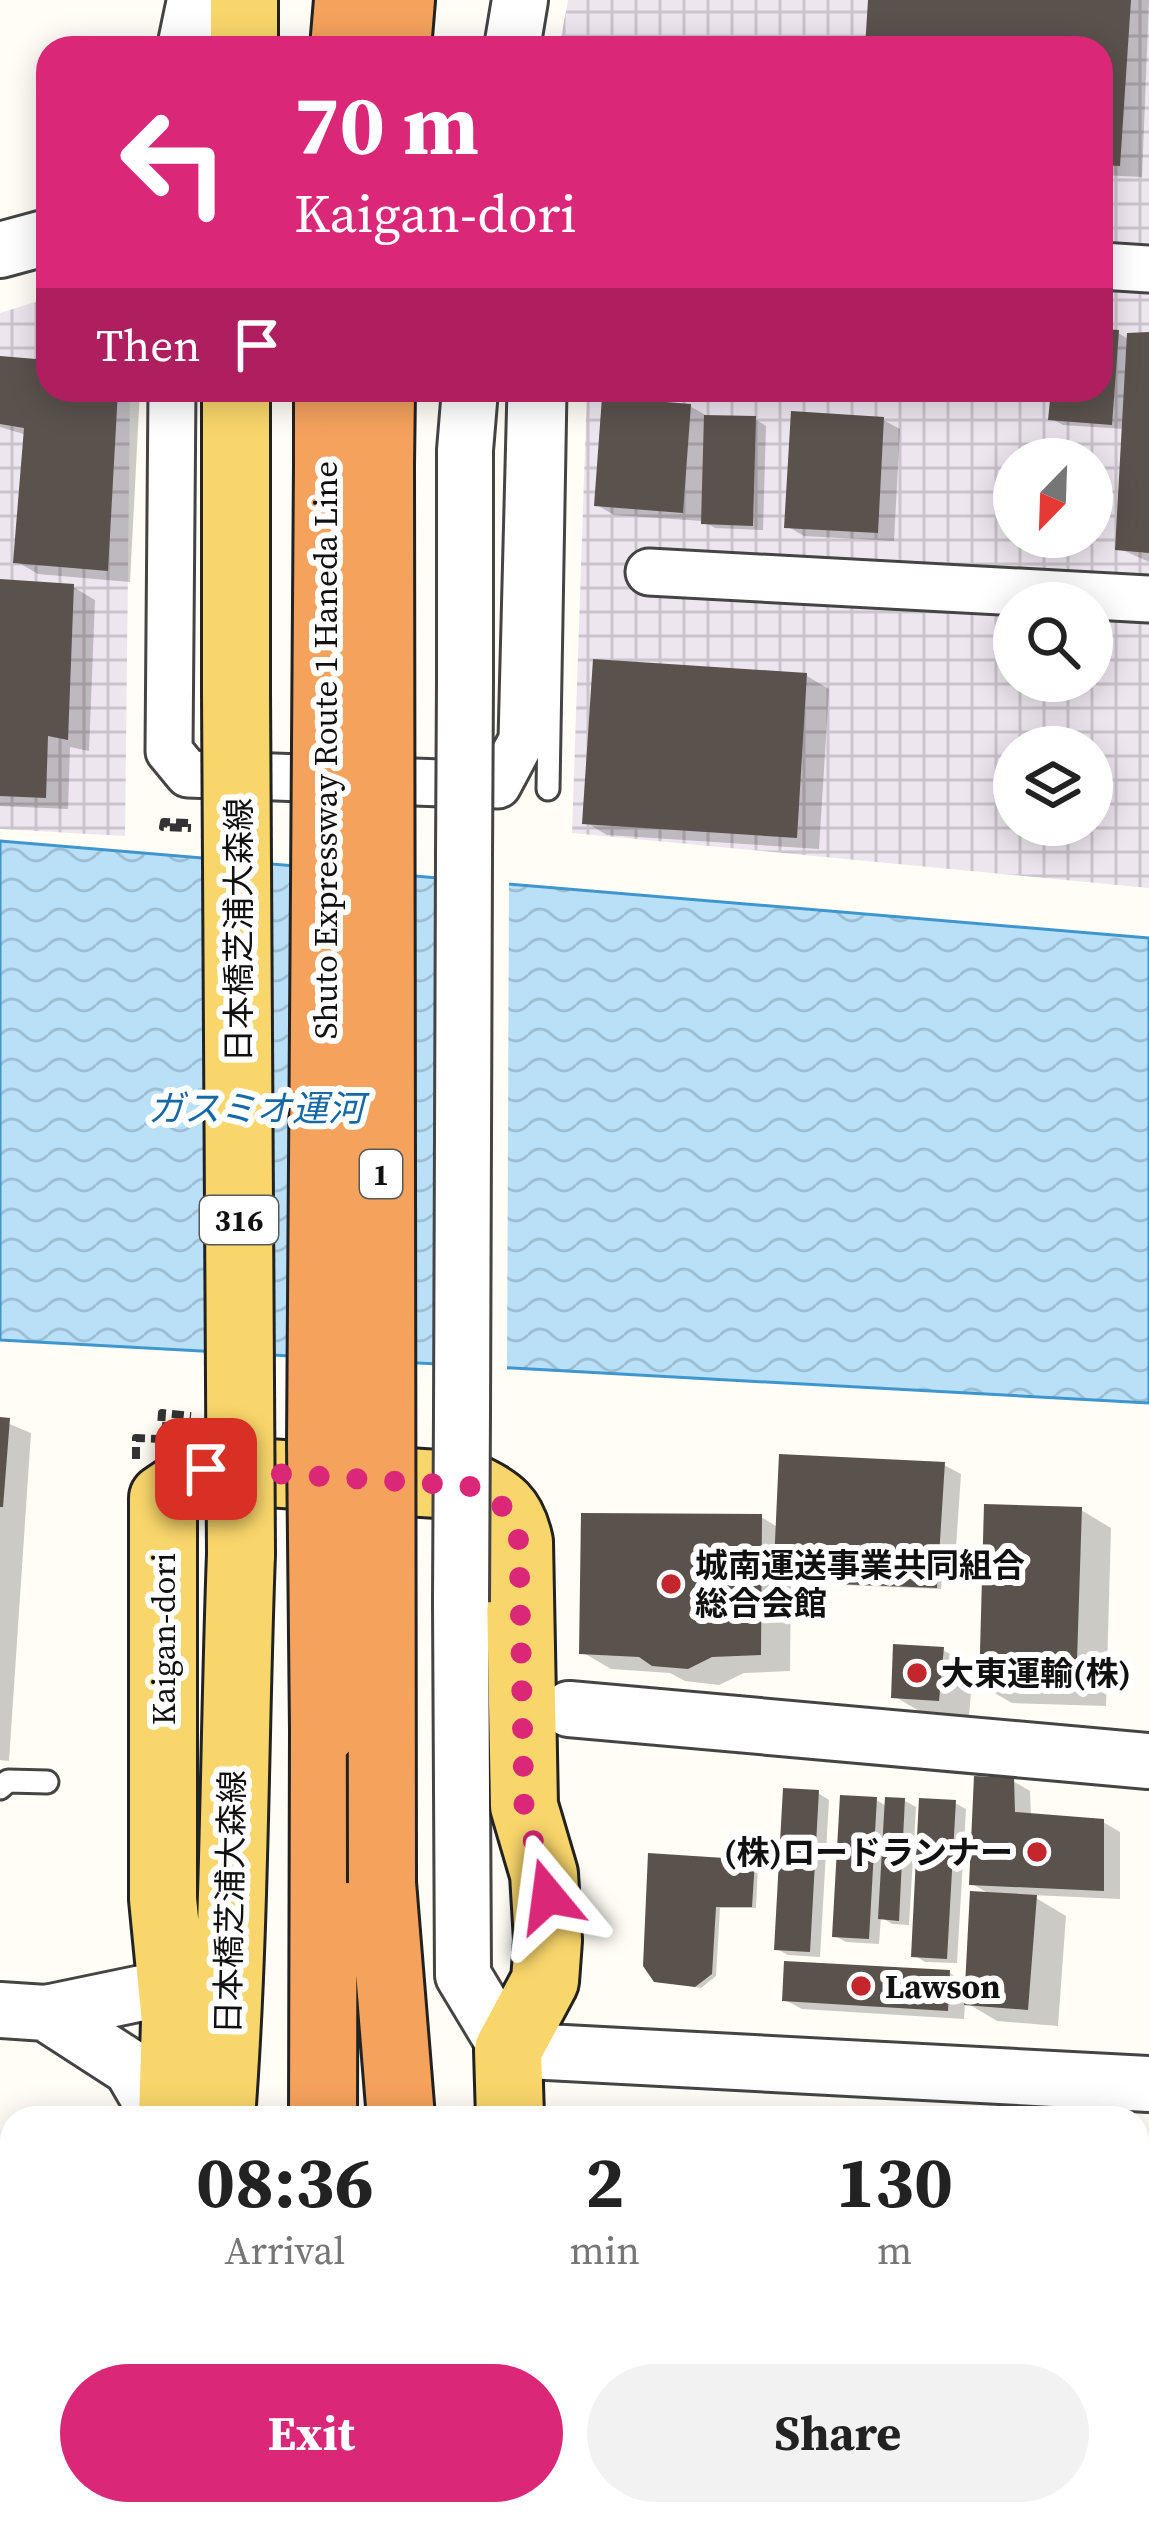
<!DOCTYPE html>
<meta charset="utf-8">
<style>
body{margin:0;font-family:"Source Serif 4","Noto Sans JP",serif;background:#f2f2f2;color:#222;height:100vh;display:flex;flex-direction:column;font-size:45px;white-space:nowrap}
*{box-sizing:border-box;margin:0}
p{font-size:39px;color:#767676}
.icon{flex:none;width:66px;height:66px;fill:none;stroke:currentColor;stroke-width:2;stroke-linecap:round;stroke-linejoin:round}
.map{position:relative;flex:1;overflow:hidden}
.details{position:absolute;left:0px;top:2106px;width:1149px;height:420px;display:flex;flex-direction:column;background:#fff;border-radius:36px 36px 0 0;box-shadow:0 6px 30px #0003}
.details>*{flex:none}
.top-card{position:absolute;left:36px;top:36px;width:1077px;height:366px;border-radius:36px;box-shadow:0 6px 30px #0003;background:#db2777;color:#fff;overflow:hidden}
.needle{width:78px;rotate:203deg}
.fabs{position:absolute;left:993px;top:438px;display:grid;gap:24px}
.fabs a{display:grid;place-items:center;width:120px;height:120px;border-radius:50%;background:#fff;box-shadow:0 6px 30px #0003;font-size:60px}
.pin{position:absolute;display:grid;place-items:center;width:102px;height:102px;color:#fff;margin:-51px;border-radius:24px;box-shadow:0 6px 18px #0006}
.me{position:absolute;width:132px;margin:-66px;rotate:344deg;stroke-linejoin:round;filter:drop-shadow(0 0 9px #0008)}
.turn{display:flex;align-items:center;gap:42px;height:252px;padding:0 60px;font-size:54px}
.turn .icon{width:156px;height:156px;stroke-width:2.5}
.turn b{display:block;font-size:84px;line-height:102px}
.then{display:flex;align-items:center;height:114px;padding:0 60px;background:#0003;gap:24px;font-size:45px}
.eta{display:flex;justify-content:space-evenly;align-items:center;height:204px;text-align:center}
.eta b{font-size:72px;font-weight:700;line-height:84px}
.primary-button{display:flex;gap:24px;margin-top:auto;padding:24px 60px}
.primary-button a{flex:1;height:138px;border-radius:72px;background:#db2777;color:#fff;font-size:48px;font-weight:700;line-height:138px;text-align:center}
.primary-button a+a{background:#f2f2f2;color:#222}
.map>svg:first-child{display:block}
</style>
<div class="map">
<svg width="1149" height="2526" viewBox="0 0 1149 2526">
<defs>
<pattern id="industrial-grid" width="8" height="8" patternUnits="userSpaceOnUse" patternTransform="scale(3)"><rect width="8" height="8" fill="#eee6ef"/><path d="M0 4h8M4 0v8" fill="none" stroke="#cbc4cc"/></pattern>
<pattern id="water-waves" width="16" height="10" patternUnits="userSpaceOnUse" patternTransform="scale(3)"><rect width="16" height="10" fill="#b9e0f7"/><path d="M0 5q4-4 8 0t8 0" fill="none" stroke="#9ebfd3"/></pattern>
</defs>
<rect width="100%" height="100%" fill="#fffdf5"/>
<!-- industrial -->
<path fill="url(#industrial-grid)" fill-rule="evenodd" d="M568,0H1149V888L572,833L587,390H1101V48H559ZM1014,459H1092V537H1014ZM1014,603H1092V681H1014ZM1014,747H1092V825H1014Z
M48,298V390H130L125,836L0,829V313Z"/>
<!-- water -->
<path fill="url(#water-waves)" stroke="#3f96cf" stroke-width="3" d="M0,841L1149,938V1403L0,1340Z"/>
<!-- pier -->
<path fill="#fffdf5" d="M441,872L509,878L507,1374L439,1370Z"/>
<!-- shadow -->
<path fill="#0003" d="M871,0H1149L1142,177L1101,175V48H868Z
M1101,332L1118,333L1130,340L1149,335V562L1118,548L1125,429L1063,425L1052,419L1054,390H1101Z
M0,359L48,363V390H140L130,582L38,574L16,561L27,435L0,427Z
M690,406L707,416L755,419L766,426L763,530L715,528L702,521L614,515L597,505Z
M883,420L900,429L894,541L804,536L787,526Z
M0,582L73,587L95,600L89,751L70,747L68,809L0,806Z
M807,676L829,689L819,849L607,835L585,822Z
M0,1420L31,1433L9,1761L0,1760Z
M944,1465L961,1474L954,1577L942,1576L941,1589L843,1585L839,1582V1573L791,1571L790,1671L744,1673L719,1685L685,1681L670,1673L611,1669L582,1652L761,1517L779,1528Z
M1081,1510L1111,1528L1106,1706L1012,1703L982,1686Z
M943,1650L973,1668L969,1716L924,1714L894,1696Z
M1013,1781L1030,1791L1031,1816L1103,1822L1120,1832V1899L1031,1895L1066,1916L1058,2026L997,2021L965,2002L964,2019L802,2009L785,2000L950,1973L968,1984L992,1895L972,1884Z
M818,1793L829,1800L820,1957L788,1955L777,1949Z
M876,1800L888,1807L905,1801L916,1807L909,1925L892,1924L881,1917L879,1944L846,1942L835,1936Z
M955,1803L966,1809L957,1963L925,1962L914,1955Z
M754,1863L758,1866L756,1908H720L716,1976L701,1988L656,1980L646,1965Z
M1137,2248L1149,2255V2449H1138L1139,2487H1137Z
M0,2328L12,2341V2514H23L22,2526H0Z"/>
<!-- building -->
<path fill="#5a524d" d="M868,0H1131L1120,166L1101,165V48H865Z
M1101,329L1119,330L1112,425L1048,420L1051,390H1101Z
M1149,332V553L1115,550L1127,333Z
M0,356L48,360V390H118L108,571L13,563L24,428L0,424Z
M602,397L691,404L683,513L594,506Z
M791,411L884,417L878,533L784,528Z
M704,415L756,416L753,526L701,524Z
M0,579L74,584L68,740L48,736L46,798L0,796Z
M593,659L807,673L797,838L582,824Z
M0,1417L10,1418L3,1507H0Z
M779,1454L945,1462L937,1588L836,1584V1564L774,1563Z
M984,1504L1082,1507L1076,1691L979,1688Z
M581,1513L762,1514L761,1655L712,1657L688,1669L652,1666L639,1657L579,1654Z
M893,1644L944,1647L939,1701L891,1698Z
M974,1776L1014,1778L1015,1812L1104,1819V1891L969,1885Z
M783,1788L819,1790L810,1952L774,1950Z
M840,1795L877,1797L869,1939L832,1937Z
M885,1797L905,1798L899,1921L878,1919Z
M919,1798L956,1800L947,1959L911,1957Z
M648,1853L755,1860L752,1907H716L712,1974L695,1987L654,1982L643,1966Z
M970,1891L1037,1895L1028,2010L964,2005Z
M784,1961L950,1970L948,2011L782,2001Z
M765,2516V2526H637V2517Z"/>
<g fill="none" stroke-linecap="round" stroke-linejoin="round">
<defs>
<path id="service" d="M548,789L555,390
M0,1788L8,1781L47,1782
M0,2270H6L12,2279
M39,2526V2514"/>
<path id="minor" d="M1101,266L1149,269
M172,390L169,751L188,774L498,785L522,740L531,390
M649,572L1149,599"/>
<path id="tertiary" d="M185,48L195,0
M512,48L520,0
M0,250L48,237
M465,680V450L470,390
M462,1413L464,858
M461,1602L463,1975L508,2050L1149,2084
M569,1709L1149,1761
M0,2010L46,2013L171,1987L195,1971L201,1960
M46,2013L131,2068L160,2118"/>
<path id="primary" d="M244,0V48
M236,390V692
M172,2118L175,2021L163,1899V1498L206,1469L469,1486C500,1501 512,1509 519,1542L524,1806L544,1874L548,1940L545,1981L508,2050L510,2118
M221,2118C235,1930 234,1742 241,1554
M179,2514V2526
M521,2514L522,2526"/>
<path id="motorway" d="M344,48L348,0
M397,48L401,0
M328,464V390
M380,465L381,390
M382,1883L401,2118
M323,2118L324,1730
M262,2514L265,2526
M431,2514L434,2526
M324,2526V2514
M376,2526V2514"/>
</defs>
<!-- service casing -->
<use href="#service" stroke="#444" stroke-width="27"/>
<!-- minor casing -->
<use href="#minor" stroke="#444" stroke-width="51"/>
<!-- tertiary casing -->
<use href="#tertiary" stroke="#444" stroke-width="60"/>
<!-- primary casing -->
<use href="#primary" stroke="#222" stroke-width="72"/>
<!-- motorway casing -->
<use href="#motorway" stroke="#222" stroke-width="72"/>
<!-- path -->
<path stroke="#333" stroke-width="8" stroke-dasharray="12 6" stroke-linecap="butt" d="M188,823L164,822L163,827L191,828
M174,1427L161,1426L162,1413L191,1416
M136,1459V1438L160,1439"/>
<!-- service -->
<use href="#service" stroke="#fff" stroke-width="21"/>
<!-- minor -->
<use href="#minor" stroke="#fff" stroke-width="45"/>
<!-- tertiary -->
<use href="#tertiary" stroke="#fff" stroke-width="54"/>
<!-- primary -->
<use href="#primary" stroke="#f9d66b" stroke-width="66"/>
<!-- motorway -->
<use href="#motorway" stroke="#f5a25d" stroke-width="66"/>
<defs>
<path id="tertiary-bridge" d="M464,858L465,680
M461,1602L462,1413"/>
<path id="primary-bridge" d="M236,692L241,1554"/>
<path id="motorway-bridge" d="M380,465L382,1883
M324,1730L321,1444L328,464"/>
</defs>
<!-- tertiary-bridge casing -->
<use href="#tertiary-bridge" stroke="#444" stroke-width="60" stroke-linecap="butt"/>
<!-- primary-bridge casing -->
<use href="#primary-bridge" stroke="#222" stroke-width="72" stroke-linecap="butt"/>
<!-- motorway-bridge casing -->
<use href="#motorway-bridge" stroke="#222" stroke-width="72" stroke-linecap="butt"/>
<!-- tertiary-bridge -->
<use href="#tertiary-bridge" stroke="#fff" stroke-width="54"/>
<!-- primary-bridge -->
<use href="#primary-bridge" stroke="#f9d66b" stroke-width="66"/>
<!-- motorway-bridge -->
<use href="#motorway-bridge" stroke="#f5a25d" stroke-width="66"/>
</g>
<g fill="none" stroke-linecap="round" stroke-linejoin="round">
<!-- route -->
<path stroke="#db2777" stroke-width="21" stroke-dasharray="0 37.8" d="M206,1469L469,1486C499,1501 512,1508 519,1542L524,1806L548,1896"/>
</g>
<!-- markers -->
<g fill="#c4262e" stroke="#fff" stroke-width="4.5">
<circle cx="671" cy="1584" r="12"/>
<circle cx="917" cy="1673" r="12"/>
<circle cx="1037" cy="1852" r="12"/>
<circle cx="861" cy="1986" r="12"/>
</g>
<g text-anchor="middle" dominant-baseline="central" stroke-width="12" stroke-linejoin="round" paint-order="stroke">
<!-- shield labels -->
<g fill="#fff" stroke="#585858" stroke-width="3">
<rect x="360" y="1150" width="42" height="48" rx="9"/>
<rect x="200" y="1196" width="78" height="48" rx="9"/>
</g>
<g font-size="30" font-weight="bold" fill="#111">
<text x="381" y="1174">1</text>
<text x="239" y="1220">316</text>
</g>
<!-- street labels -->
<g font-size="33" fill="#111" stroke="#fff">
<text transform="translate(325 750) rotate(-90)">Shuto Expressway Route 1 Haneda Line</text>
<text transform="translate(238 930) rotate(-90)">日本橋芝浦大森線</text>
<text transform="translate(163 1639) rotate(-90)">Kaigan-dori</text>
<text transform="translate(230 1902) rotate(-89)">日本橋芝浦大森線</text>
</g>
<!-- poi labels -->
<g font-size="33" font-weight="bold" fill="#111" stroke="#fff" text-anchor="start">
<text x="695" y="1565">城南運送事業共同組合<tspan x="695" dy="38">総合会館</tspan></text>
<text x="941" y="1673">大東運輸(株)</text>
<text x="1013" y="1852" text-anchor="end">(株)ロードランナー</text>
<text x="885" y="1986">Lawson</text>
</g>
<!-- water labels -->
<g font-size="36" font-style="italic" fill="#1768a6" stroke="#fff">
<text x="256" y="1108">ガスミオ運河</text>
</g>
</g>
</svg>
<div class="fabs">
<a><svg class="needle" viewBox="-14 -14 28 28"><path d="M0-13l5 13h-10z" fill="#e53935"/><path d="M0 13l5-13h-10z" fill="#767676"/></svg></a>
<a><svg class="icon" aria-label="search" viewBox="0 0 24 24"><circle cx="10" cy="10" r="6"/><path d="M15 15l6 6"/></svg></a>
<a><svg class="icon" aria-label="layers" viewBox="0 0 24 24"><path d="M12 4l9 5-9 5-9-5zM3 14l9 5 9-5"/></svg></a>
</div>
<div class="pin" style="left:206px;top:1469px;background:#d93025"><svg class="icon" aria-label="arrive" viewBox="0 0 24 24"><path d="M6 21V4h12l-3 4 3 4H6"/></svg></div>
<svg class="me" style="left:548px;top:1896px" viewBox="-20 -20 40 40"><path d="M0-17L14 15 0 8-14 15z" fill="#db2777" stroke="#fff" stroke-width="4"/></svg>
<div class="top-card">
<div class="turn"><svg class="icon" aria-label="left" viewBox="0 0 24 24"><path d="M17 20v-9H6M10 6l-5 5 5 5"/></svg><div><b>70 m</b>Kaigan-dori</div></div>
<div class="then">Then<svg class="icon" aria-label="arrive" viewBox="0 0 24 24"><path d="M6 21V4h12l-3 4 3 4H6"/></svg></div>
</div>
<section class="details">
<div class="eta">
<div><b>08:36</b><p>Arrival</p></div>
<div><b>2</b><p>min</p></div>
<div><b>130</b><p>m</p></div>
</div>
<div class="primary-button"><a>Exit</a><a>Share</a></div>
</section>
</div>
